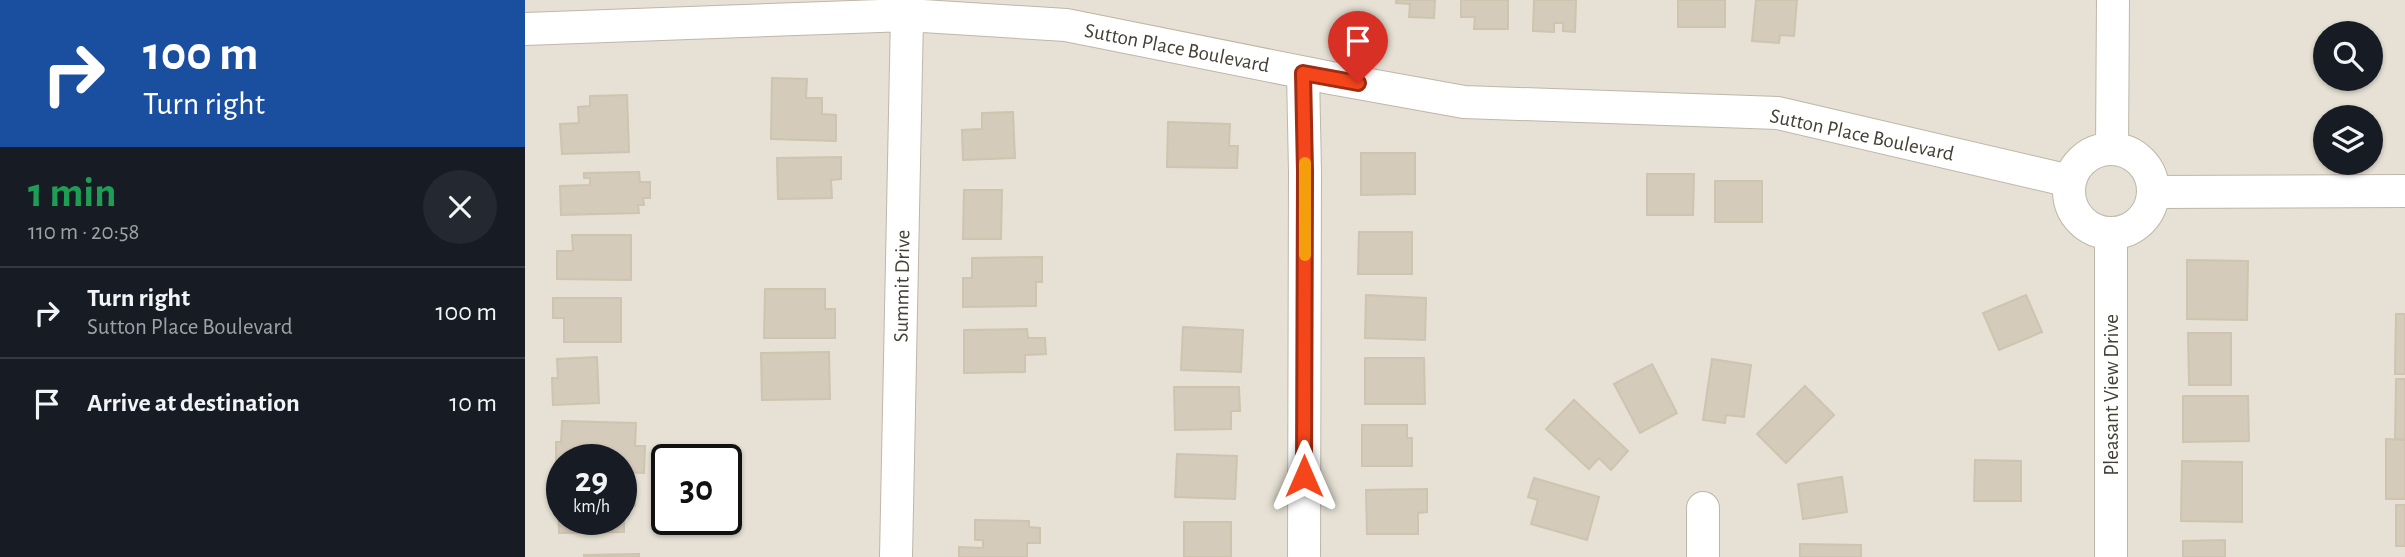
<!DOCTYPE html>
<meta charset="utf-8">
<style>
body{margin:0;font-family:"Alegreya Sans",sans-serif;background:#242831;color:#f1f3f6;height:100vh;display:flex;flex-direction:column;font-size:26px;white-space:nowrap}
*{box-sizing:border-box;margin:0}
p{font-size:23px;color:#9ea1a6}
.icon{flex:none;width:38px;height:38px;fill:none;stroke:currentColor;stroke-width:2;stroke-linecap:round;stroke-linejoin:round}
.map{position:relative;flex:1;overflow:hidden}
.drawer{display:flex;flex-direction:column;background:#171b24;width:525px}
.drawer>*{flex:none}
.top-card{background:#1a4fa0;color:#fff;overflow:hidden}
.buttons{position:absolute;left:1788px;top:21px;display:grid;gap:14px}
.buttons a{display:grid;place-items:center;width:70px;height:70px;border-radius:50%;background:#171b24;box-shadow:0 2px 5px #0004;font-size:35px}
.speed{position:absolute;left:21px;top:444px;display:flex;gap:14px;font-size:35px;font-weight:700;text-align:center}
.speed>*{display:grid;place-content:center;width:91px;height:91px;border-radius:50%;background:#171b24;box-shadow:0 2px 5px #0004;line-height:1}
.speed small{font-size:18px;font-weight:400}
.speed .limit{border:4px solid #111;border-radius:10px;background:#fff;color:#111}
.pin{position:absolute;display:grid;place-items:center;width:60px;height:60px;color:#fff;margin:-72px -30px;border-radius:50% 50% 50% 0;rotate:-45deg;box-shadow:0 0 7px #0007}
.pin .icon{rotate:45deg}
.me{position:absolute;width:77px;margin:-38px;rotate:0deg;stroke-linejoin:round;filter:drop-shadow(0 0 5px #0008)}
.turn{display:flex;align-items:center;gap:24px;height:147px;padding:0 28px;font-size:32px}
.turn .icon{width:91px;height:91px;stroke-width:2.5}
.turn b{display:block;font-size:49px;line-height:60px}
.round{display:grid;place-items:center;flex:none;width:74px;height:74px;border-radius:37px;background:#242831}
.summary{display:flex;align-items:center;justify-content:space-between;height:119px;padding:0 28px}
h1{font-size:42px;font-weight:700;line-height:52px;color:#1e9e55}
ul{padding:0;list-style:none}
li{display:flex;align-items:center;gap:21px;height:91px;padding:0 28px;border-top:2px solid #363941}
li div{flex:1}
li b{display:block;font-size:26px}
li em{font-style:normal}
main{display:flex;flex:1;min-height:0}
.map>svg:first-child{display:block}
</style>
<main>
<section class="drawer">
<div class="top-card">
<div class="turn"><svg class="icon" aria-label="right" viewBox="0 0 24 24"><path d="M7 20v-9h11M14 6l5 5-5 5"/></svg><div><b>100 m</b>Turn right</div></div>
</div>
<div class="summary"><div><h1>1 min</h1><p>110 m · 20:58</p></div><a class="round"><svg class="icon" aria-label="close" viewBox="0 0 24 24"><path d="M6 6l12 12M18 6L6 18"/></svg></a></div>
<ul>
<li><svg class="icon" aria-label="right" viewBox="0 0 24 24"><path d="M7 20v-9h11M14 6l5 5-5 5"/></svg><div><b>Turn right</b><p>Sutton Place Boulevard</p></div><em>100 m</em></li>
<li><svg class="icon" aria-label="arrive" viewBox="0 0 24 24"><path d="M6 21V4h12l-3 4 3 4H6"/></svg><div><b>Arrive at destination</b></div><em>10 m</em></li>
</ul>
</section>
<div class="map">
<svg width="1880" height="557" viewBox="0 0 1880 557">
<rect width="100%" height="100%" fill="#f2efe6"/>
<!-- residential -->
<path fill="#e6e1d4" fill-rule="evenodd" d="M0,0H1880V557H0ZM1801,33H1846V79H1801ZM1801,117H1846V163H1801ZM37,460H96V520H37ZM142,460H201V520H142Z"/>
<!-- building -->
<path fill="#d4cbbb" stroke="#cec4af" stroke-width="2" d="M871,0H910L909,18L884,17L885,4L871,3Z
M936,0H983V29H949L950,17H936Z
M1009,0H1051L1050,32L1038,31V23H1029V32L1008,31Z
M1153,0H1200V27H1153Z
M1231,0H1272L1269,36L1255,35L1254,43L1227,41Z
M247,78L282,79L281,98H297V114L311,115V141L246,139Z
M102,95L104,152L37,154L35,124L54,123L53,107L65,106V96Z
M488,112L490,158L438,160L437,130L457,129V113Z
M643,122L705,124L704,146H713L712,168L642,167Z
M836,153H890V194L836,195Z
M316,157V179L306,180L307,198L253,199L252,158Z
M114,172L115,182H125V198H118L119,205H113L114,213L36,215L35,186L65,185V178H59V173Z
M1122,174H1169L1168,215H1122Z
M1190,181H1237V222H1190Z
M439,190H477L476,239H438Z
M834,232H887V274H833Z
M47,235H106V280L32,279V251H48Z
M517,257V282H511V306L438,307V278H447V258Z
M1662,260L1723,261L1722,320L1662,319Z
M240,289H300V309H310V338H239Z
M841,295L901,298L900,340L840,338Z
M1501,295L1517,332L1474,350L1458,313Z
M28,298H96V342H39V318H28Z
M1871,314H1880V374H1870Z
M658,327L718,330L716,372L656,370Z
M502,329L503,338H520L521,354L500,355V372L439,373V330Z
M1663,333H1706V385H1664Z
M304,352L305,399L237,400L236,353Z
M72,357L74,403L28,405L27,378H33L32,359Z
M840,358H899L900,404H840Z
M1187,359L1226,365L1219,417L1201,415L1200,423L1178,420Z
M1127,364L1152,413L1115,433L1089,384Z
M1871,379H1880V439H1870Z
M1280,386L1309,415L1261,463L1232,434Z
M649,387H714L715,411H706V429L650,430Z
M1658,396H1723L1724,441L1658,442Z
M1049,400L1103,451L1086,470L1074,458L1064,469L1021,429Z
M37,421L111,423L110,446H120L119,473L96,472V460H37V471L31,470V442H36Z
M837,425H882V438H887V466H837Z
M1861,439L1880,440V499H1861Z
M652,454L712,456L710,499L650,497Z
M1450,460L1496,461V501H1449Z
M1657,461L1717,462V522L1656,521Z
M1317,477L1322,512L1278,519L1273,484Z
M1009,478L1074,497L1062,540L1006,524L1013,500L1003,497Z
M96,488H110V506H99V532L34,533L33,498H37V520H96Z
M902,489V512L893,513V534H842L841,490Z
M1871,505H1880V546H1871Z
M450,520L504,521V527L515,528V543H502V557H434V547L458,548V540H450Z
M659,522H706V557H659Z
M1700,540V557H1658V541Z
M1275,544L1336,545V557H1275Z
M114,554V557H59V555Z"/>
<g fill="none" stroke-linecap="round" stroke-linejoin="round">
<defs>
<path id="street" d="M0,29L382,15L541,25L806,78L939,102L1253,113L1545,181
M778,73L780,172L779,557
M1587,149L1588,0
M1544 191a42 42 0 1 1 84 0a42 42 0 1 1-84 0Z
M1628,192L1880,191
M1586,233V557
M371,557L382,15
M1178,557V508"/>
</defs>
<!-- street casing -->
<use href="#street" stroke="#beb7a9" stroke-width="34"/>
<!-- street -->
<use href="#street" stroke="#fff" stroke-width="32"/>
</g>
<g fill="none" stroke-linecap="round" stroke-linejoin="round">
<defs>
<path id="route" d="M779,476L780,172L778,73L833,83"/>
</defs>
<!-- route casing -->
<use href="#route" stroke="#9f2d11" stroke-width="18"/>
<!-- route -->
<use href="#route" stroke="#f5451a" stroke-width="12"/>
<!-- slow -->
<path stroke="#f59e0b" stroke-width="12" d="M780,255V163"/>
</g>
<g text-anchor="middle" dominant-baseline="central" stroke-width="6" stroke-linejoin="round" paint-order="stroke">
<!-- street labels -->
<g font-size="21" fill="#454035" stroke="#fff">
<text transform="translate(652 48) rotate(11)">Sutton Place Boulevard</text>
<text transform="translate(1337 135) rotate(12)">Sutton Place Boulevard</text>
<text transform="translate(377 286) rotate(-89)">Summit Drive</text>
<text transform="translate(1586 395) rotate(-90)">Pleasant View Drive</text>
</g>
</g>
</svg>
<div class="buttons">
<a><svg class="icon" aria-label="search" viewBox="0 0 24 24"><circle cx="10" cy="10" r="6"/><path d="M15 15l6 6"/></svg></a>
<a><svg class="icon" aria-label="layers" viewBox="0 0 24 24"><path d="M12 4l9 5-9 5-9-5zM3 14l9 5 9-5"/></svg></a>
</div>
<div class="speed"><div>29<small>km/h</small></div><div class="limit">30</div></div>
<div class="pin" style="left:833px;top:83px;background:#d93025"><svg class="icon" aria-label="arrive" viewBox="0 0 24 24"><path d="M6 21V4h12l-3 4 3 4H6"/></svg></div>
<svg class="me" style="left:779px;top:476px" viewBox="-20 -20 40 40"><path d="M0-17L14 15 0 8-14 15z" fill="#f5451a" stroke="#fff" stroke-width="4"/></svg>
</div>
</main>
